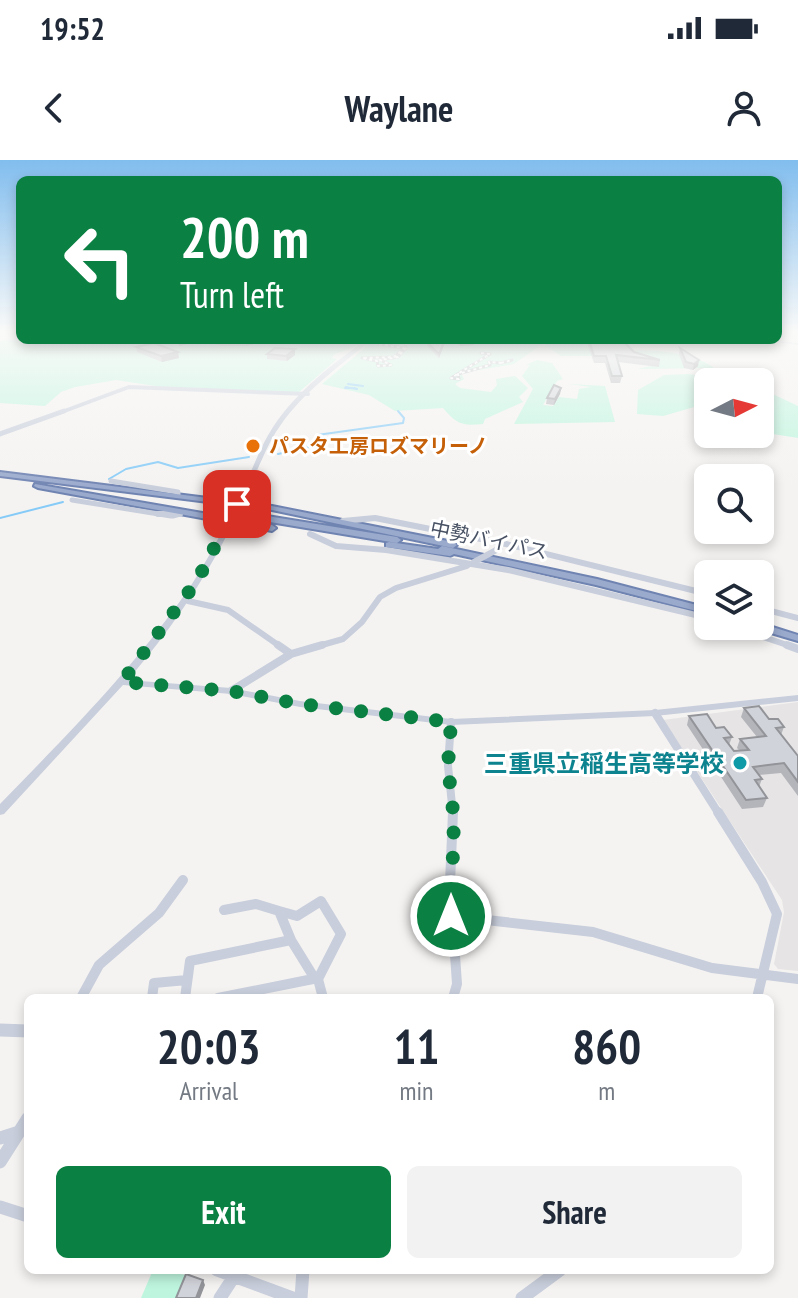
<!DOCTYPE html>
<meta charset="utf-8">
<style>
body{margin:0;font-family:"PT Sans Narrow","Noto Sans JP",sans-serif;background:#f2f2f3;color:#1f2937;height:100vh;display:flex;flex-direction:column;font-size:30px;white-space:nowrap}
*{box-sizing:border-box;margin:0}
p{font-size:26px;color:#747a83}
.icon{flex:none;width:44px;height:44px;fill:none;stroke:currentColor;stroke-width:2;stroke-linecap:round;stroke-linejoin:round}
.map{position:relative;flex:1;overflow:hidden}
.panel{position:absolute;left:24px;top:834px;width:750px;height:280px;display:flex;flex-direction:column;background:#fff;border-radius:12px;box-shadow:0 4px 12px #0003}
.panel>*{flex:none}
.guide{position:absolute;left:16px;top:16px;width:766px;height:168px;border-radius:12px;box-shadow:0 4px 12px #0003;background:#0b8043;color:#fff;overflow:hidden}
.needle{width:52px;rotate:84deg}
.fabs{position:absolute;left:694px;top:208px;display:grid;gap:16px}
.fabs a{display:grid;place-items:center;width:80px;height:80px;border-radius:12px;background:#fff;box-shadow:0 4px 12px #0003;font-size:40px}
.pin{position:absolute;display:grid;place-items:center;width:68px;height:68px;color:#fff;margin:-34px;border-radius:16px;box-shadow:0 4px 12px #0006}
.me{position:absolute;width:88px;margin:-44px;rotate:0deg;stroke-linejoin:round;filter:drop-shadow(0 0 6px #0008)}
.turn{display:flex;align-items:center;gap:28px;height:168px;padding:0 32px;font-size:36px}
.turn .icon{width:104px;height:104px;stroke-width:2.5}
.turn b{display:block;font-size:56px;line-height:68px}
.eta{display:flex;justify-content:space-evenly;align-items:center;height:136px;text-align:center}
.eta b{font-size:48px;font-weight:700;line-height:56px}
.cta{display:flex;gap:16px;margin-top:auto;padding:16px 32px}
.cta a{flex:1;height:92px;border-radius:12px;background:#0b8043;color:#fff;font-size:32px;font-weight:700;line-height:92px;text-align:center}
.cta a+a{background:#f2f2f3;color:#1f2937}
.status{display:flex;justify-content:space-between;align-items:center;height:56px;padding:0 40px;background:#fff;direction:ltr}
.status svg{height:22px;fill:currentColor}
header{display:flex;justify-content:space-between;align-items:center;height:104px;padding:0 32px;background:#fff;font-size:36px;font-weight:700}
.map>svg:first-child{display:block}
</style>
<div class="status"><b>19:52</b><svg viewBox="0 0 49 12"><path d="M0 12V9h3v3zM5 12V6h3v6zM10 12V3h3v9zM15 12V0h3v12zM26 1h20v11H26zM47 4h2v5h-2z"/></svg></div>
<header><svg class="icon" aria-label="back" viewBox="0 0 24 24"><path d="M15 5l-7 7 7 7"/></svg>Waylane<svg class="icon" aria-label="person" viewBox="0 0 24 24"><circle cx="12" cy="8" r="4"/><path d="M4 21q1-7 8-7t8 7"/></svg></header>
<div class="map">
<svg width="798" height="1138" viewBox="0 0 798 1138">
<rect width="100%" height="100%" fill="#f5f3f2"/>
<!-- education -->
<path fill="#e6e4e4" d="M798,542V811L778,809L774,804L784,752L782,740L663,560Z"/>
<!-- green -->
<path fill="#bef5de" d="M20,177V180H548L514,204L461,213L464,219L455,224L460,228L491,232L497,225L496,219L515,216L528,228L519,237L523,242L485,259L483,264C461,266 457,264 443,248L395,251L369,235L322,224L366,187L360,185L335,194L332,198L337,199L298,233L169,228L116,220L75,227L61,232L45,246L0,243V181Z
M555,180L572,183L615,180L630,191C654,189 694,192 714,208L637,209L651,206L650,203L606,196H561L544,185Z
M537,200L552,203L563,219L557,221L543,245L553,246L559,237L577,239L579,229L591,227L569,224L605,226L615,262L514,264L533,229L522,216L530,205H526Z
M688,214L742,222H708V243L663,256L637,254L638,230L664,215Z
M760,228L798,246V278L760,272Z
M153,1110L187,1115L178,1138H141Z"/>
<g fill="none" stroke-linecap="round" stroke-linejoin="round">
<!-- stream -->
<path stroke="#86cbf7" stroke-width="2" d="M348,224L363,226
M346,227L350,228H345Z
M351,228L357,229L354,228
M278,294L314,286L321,280L317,275L403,263L404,258L398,251
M109,319L126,309L158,302L178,308L249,297
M0,358L63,342"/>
<!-- trunk-tunnel-far1 -->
<path stroke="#d2d3d5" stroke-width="7" stroke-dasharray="7 4" stroke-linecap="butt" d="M209,351L245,356"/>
<!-- trunk-tunnel -->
<path stroke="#d2d3d5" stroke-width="9" stroke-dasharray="9 5" stroke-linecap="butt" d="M230,354L261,358"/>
<defs>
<path id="trunk" d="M0,312L272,346L453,382L457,385L453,388L272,350L0,316Z
M35,324L272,365L276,368L272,371L38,328L34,326Z
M261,355L397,377L401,380L397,383L258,360V356Z
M389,382L438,389L442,386L597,419L708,448V454L596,425L454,394L450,396L386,387V383Z
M760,463L798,475V481L754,468L753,466H760Z"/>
</defs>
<!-- trunk casing -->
<use href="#trunk" stroke="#7084b2" stroke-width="4"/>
<!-- minor-far5 -->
<path stroke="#c8cedb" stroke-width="4" d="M59,253L129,227L308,234"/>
<!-- minor-far4 -->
<path stroke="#c8cedb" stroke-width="5" d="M0,274L64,251
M111,321L178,332V335
M72,340L171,356
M173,356L180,354"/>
<!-- minor-far3 -->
<path stroke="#c8cedb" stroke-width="6" d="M158,354H180
M343,361L375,358L506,384L708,434
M310,374L336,386L386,390L508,410L708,458
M188,441L228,450L281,487
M760,448L798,458
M731,466L793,487
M315,487L343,479L362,462L380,437L396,428L467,406"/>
<!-- minor-far2 -->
<path stroke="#c8cedb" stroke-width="8" d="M278,485L291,494
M787,485L798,489
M231,531L291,494L322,485
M655,553L719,654
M451,562L448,606L453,654"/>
<!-- minor-far1 -->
<path stroke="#c8cedb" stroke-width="10" d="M718,652L762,722L777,754L757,838
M224,750L256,744L279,751
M451,756L593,772L712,808L798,819
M291,780L315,819
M81,838L99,805L159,753L183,720
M152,838L154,823L187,820
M185,838L190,801L291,780L279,751L297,756L321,741L341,774L318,819L323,838
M218,838L313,819
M453,838L457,824L450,723L453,652"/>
<!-- minor -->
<path stroke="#c8cedb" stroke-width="13" d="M0,870L28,871
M0,978L19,972
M0,1002L28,958
M0,1047L28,1056
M217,1110L293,1138
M220,1138L235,1115
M301,1138L303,1110
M522,1138L560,1110"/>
<!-- tertiary -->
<path fill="#c8cedb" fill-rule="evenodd" d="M366,180H371C339,207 304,231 280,266C267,284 259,308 249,328L258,312L263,313L236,370L232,372L229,371C202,425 167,474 128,520L231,528L300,541L451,559L655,550L798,535V541L655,556L451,565L300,547L231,534L123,525L4,654L0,655V644C68,574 137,505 192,424C214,390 231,353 249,316C256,300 263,282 273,267C296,232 332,204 366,180Z
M767,180L798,183V185L769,181Z"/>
<!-- trunk -->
<use href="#trunk" fill="#9aaacd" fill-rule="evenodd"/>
<defs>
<path id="rail" d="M379,184L404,188L394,197L362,198L377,201L378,206L391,205L380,200L398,197L406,188L405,180
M481,193L490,194L451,218L459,219L458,214L490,205L489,202L501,203
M501,203L512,200"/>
</defs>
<!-- rail casing -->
<use href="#rail" stroke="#b4b6bd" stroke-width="3"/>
<!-- rail -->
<use href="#rail" stroke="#fff" stroke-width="2" stroke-dasharray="3" stroke-linecap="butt"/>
<!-- minor-bridge -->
<path stroke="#c8cedb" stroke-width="6" d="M474,402L500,388"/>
</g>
<!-- wall -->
<path fill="#b4b5bb" d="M178,180H270L246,186H222L201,181L179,186Z
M427,180H475L474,185L460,186L450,181L444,185L439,198L427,186Z
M586,180H622L634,192L660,200L659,207L618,202L622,216L620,223H611L605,203H594Z
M136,187L178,192L179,198L162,202L137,192Z
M680,188L698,206L693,210L684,208L679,194Z
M295,189V195L287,201L267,199V194Z
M561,228L560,234L554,245L546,244L547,238Z
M744,548L784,567L781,575L798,596V636L781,613L759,615L762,619L759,627L767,638L763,647L742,649L687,565L689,556L716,568L732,577L729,585L734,591H740L737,588L740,579L757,577L741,557Z"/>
<!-- shaded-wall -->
<path fill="#929499" d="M178,180H201V181L179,186Z
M246,180H270L246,186Z
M446,180H450V181L444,185L439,198V194L444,181Z
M474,181V185L460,186V182Z
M295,189V195L287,201L286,196Z
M178,192L179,198L162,202L161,196Z
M699,200L698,206L693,210L694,204Z
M561,228L560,234L554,245L555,239Z
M203,1120L205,1125L200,1138H196Z"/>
<!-- building -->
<path fill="#d1d3da" stroke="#929499" stroke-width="2" d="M427,180H446L444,181L439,194L427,182Z
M456,180H474L460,182Z
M589,180H622L634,192L660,200L616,195L622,216H612L606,196H594Z
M154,183L178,192L161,196L136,187Z
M275,188L295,189L286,196L267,194Z
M680,188L699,200L694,204L686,202Z
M554,225L561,228L555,239L547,238Z
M759,546L769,559H778L784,567L776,568L798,596V622L784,603L753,607L762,619L755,620L767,638L746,640L689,556L707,554L716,568L724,567L732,577L724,578L734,591L749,590L740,579L766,576L744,548Z
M186,1114L203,1120L196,1138H176Z"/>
<!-- sky -->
<linearGradient id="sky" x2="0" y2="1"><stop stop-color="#81bdee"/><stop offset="0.52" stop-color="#fafaf9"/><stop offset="1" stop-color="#fafaf9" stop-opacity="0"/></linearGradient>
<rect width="798" height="330" fill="url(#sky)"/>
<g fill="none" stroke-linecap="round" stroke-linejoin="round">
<!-- route -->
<path stroke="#0b8043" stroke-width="14" stroke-dasharray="0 25.2" d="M237,344L197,421L122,522L231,531L300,544L451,562L448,606L454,660L451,756"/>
</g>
<!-- markers -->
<circle fill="#e8710a" stroke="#fff" stroke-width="3" cx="253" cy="286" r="8"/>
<circle fill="#0f9aa8" stroke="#fff" stroke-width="3" cx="740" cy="603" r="8"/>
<g text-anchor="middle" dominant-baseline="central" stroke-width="6" stroke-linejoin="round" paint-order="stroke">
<!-- far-food labels -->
<g font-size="20" font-weight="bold" fill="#c56008" stroke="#fff" text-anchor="start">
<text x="269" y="286">パスタ工房ロズマリーノ</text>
</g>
<!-- far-street labels -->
<g font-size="20" fill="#475163" stroke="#fff">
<text transform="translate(489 380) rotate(12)">中勢バイパス</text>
</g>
<!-- culture labels -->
<g font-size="24" font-weight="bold" fill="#0d838f" stroke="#fff" text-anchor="end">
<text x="724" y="603">三重県立稲生高等学校</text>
</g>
</g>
</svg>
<div class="fabs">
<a><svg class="needle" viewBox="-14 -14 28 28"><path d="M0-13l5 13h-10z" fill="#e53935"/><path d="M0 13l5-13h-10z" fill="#747a83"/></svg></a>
<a><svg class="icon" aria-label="search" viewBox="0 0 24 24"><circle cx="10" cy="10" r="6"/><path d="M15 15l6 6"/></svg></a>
<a><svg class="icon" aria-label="layers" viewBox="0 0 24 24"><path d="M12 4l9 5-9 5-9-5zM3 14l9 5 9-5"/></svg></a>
</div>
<div class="pin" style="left:237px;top:344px;background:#d93025"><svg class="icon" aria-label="arrive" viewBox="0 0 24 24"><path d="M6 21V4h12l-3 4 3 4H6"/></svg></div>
<svg class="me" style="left:451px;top:756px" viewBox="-20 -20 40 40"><circle r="17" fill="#0b8043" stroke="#fff" stroke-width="3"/><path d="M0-11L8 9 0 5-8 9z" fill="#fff"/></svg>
<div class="guide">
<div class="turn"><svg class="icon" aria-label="left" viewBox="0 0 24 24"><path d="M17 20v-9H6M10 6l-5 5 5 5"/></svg><div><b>200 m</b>Turn left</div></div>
</div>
<section class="panel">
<div class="eta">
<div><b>20:03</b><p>Arrival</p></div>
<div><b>11</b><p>min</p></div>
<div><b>860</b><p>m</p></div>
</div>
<div class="cta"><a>Exit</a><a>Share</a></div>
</section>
</div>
